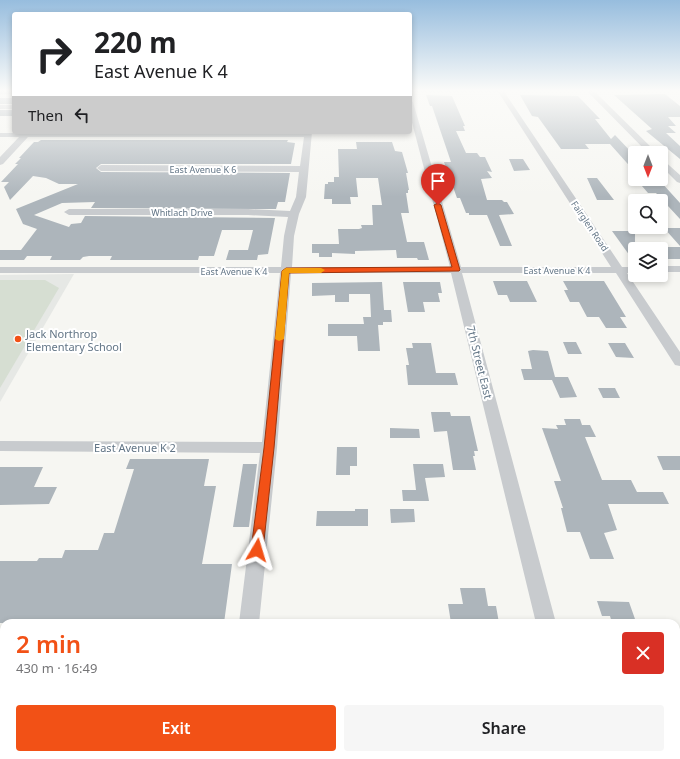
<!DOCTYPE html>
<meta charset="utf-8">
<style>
body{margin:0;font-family:"Noto Sans",sans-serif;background:#f6f6f6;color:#202124;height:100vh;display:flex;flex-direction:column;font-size:15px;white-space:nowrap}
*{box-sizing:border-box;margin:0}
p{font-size:13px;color:#757577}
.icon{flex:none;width:22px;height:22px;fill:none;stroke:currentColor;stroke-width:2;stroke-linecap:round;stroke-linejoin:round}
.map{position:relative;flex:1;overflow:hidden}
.details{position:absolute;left:0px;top:619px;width:680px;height:140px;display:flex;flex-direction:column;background:#fff;border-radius:12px 12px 0 0;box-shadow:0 2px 6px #0003}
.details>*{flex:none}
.top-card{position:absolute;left:12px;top:12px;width:400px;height:122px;border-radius:4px;box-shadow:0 2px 6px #0003;background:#fff;color:#202124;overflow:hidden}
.needle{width:26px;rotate:180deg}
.fabs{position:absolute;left:628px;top:146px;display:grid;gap:8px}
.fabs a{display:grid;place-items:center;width:40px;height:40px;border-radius:4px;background:#fff;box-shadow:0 2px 6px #0003;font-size:20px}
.pin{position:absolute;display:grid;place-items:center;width:34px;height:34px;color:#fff;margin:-41px -17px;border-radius:50% 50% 50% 0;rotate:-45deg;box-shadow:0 0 4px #0007}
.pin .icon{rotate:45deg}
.me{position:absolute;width:44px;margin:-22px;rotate:7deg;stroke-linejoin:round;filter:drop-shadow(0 0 3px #0008)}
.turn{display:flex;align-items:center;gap:14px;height:84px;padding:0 16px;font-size:18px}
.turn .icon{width:52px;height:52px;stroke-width:2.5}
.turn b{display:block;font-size:28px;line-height:34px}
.then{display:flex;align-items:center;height:38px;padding:0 16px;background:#0003;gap:8px;font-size:15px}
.round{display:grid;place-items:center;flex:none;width:42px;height:42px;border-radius:4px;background:#f6f6f6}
.head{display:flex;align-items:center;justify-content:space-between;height:68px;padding:0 16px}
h1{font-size:24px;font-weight:600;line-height:30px;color:#f25116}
.action{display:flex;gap:8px;margin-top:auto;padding:8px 16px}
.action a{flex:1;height:46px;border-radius:4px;background:#f25116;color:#fff;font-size:16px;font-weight:600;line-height:46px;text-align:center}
.action a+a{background:#f6f6f6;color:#202124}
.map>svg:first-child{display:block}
</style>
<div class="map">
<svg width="680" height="759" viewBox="0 0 680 759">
<rect width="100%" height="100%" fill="#f6f6f2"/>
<!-- built -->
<path fill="#e6e8e5" d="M74,274L0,402V275Z"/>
<!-- green -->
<path fill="#d6ded2" d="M0,280H45L59,288L0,388Z"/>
<!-- building -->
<path fill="#adb5bb" d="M665,94L680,106V117H668L676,126H668L676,133H666L680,146V159L646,131L652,129L614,95Z
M426,95L452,96L465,126H463L465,131H456L466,153H477L480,157H485L492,172L487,171L492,178L481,179L487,200H502L504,202H507L514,214L499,215L512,246H500L487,215H469V213H466L460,198H457L444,162H451L432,106H430Z
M520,95L578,96L600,119H595L611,139L615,135L635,156V172L610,144H585L589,149H561L538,117L532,116Z
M0,98H14V104H0Z
M0,110H14V116H0Z
M41,140H288L287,142L295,143L291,164H101L96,168L101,172L290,173L285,202H278L276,209L91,208L95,202L62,203L34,215L69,227L71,224L81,223L85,216L275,218L268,254L258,255L257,260H226L229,250H248L253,230H222L214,256H199L198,260H110L112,256H89L83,257L80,260H50L52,256H27L24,260H0V250H21L37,229L23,224L16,209L78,184H59L46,178L33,176L10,200L4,187L9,182H1L18,164H15L21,158H19L34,142H38Z
M356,142H392L395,151L402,152L408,173H406L409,190H408V193H406L409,213H401L407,242H424L429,260H418L417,258H397L396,250L355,251V254L332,253V257H319V253H312V244H339L338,229H359L362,228L361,225H373L372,205H382L378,178H356L358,197H350L351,204H332V199H324L325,184H328V182H334V177H339L338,149H357Z
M509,159H523L530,170L514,171Z
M587,178H597L614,200H597Z
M636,179H658L661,182L680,203V219L656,193H648Z
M664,228H680V246Z
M612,231H635V263Z
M661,247H680V259H661Z
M493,281H527L537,302H510L507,295H498Z
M563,281H604L626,317H620L627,328H606L599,317H587L579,302H570L564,290H568Z
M382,282L384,310H391L392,322H383V325H378L380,351H358L357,336H328V324H364L363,317H371L370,294H349V302H335V295L312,296V283Z
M403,282H440L442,293H438L440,302H423L425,312H408Z
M563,342H576L582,354H568Z
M412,343H431L436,373H455L458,385H408L406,365H409L406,348H413Z
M608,343H625L634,358L616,357Z
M533,350L548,351L555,377H568L577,397L560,398L552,380H524L521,369H532L528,351Z
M598,388H615L620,398H603Z
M431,412H450L451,416H470L478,451H474L475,456H473L476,470H453L447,431L434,432Z
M564,419H580L582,425H590L596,437H585L602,480H631L637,492H663L669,504H608L617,530L604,533L614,559H590L580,532H567L561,508H563L554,481H561L542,428L558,429L556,425H566Z
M390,428L419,429L420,438H390Z
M337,447H357V466H350V475H336Z
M657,456H680V470H663Z
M130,459H209L204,486H216L202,564H232L224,623H0V561H37L39,558H62L65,550H98L104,533H114L134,469H126Z
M243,464H257L249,527H233Z
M413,464H443L445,477L425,478L429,501H403L402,490H416Z
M0,467H43L34,487H57L49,504L0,505Z
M355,509H368V526H316L317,511H355Z
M390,509H414L415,522L391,523Z
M460,588H485L488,606H496L499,623H451L448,604H463Z
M597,601L629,602L635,619H631L632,623H612L610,616H602Z"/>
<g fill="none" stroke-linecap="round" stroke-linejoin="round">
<!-- minor -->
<path fill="#c8cbce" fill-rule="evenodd" d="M497,90H503L622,267H635V273H627L680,352V366L675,365L616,273H462L556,623H536L451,273H291L277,448L259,623H239L260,453L0,451V441L262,442L280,273H0V267H281L284,236L288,217L248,215H69L64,212L69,209H248L290,211L296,197L299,172L101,171L97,168L101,165L300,166L304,137H28L3,164L0,165V157L19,137H0V133L312,132L306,197L299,214L294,236L292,267H450L410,115V100L413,102L461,267H611Z
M586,90H593L657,153H648Z
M0,105H14V109H0Z
M661,158L680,175V183L677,182L661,166Z
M661,266H680V272H661Z
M222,755H246L245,759H221Z
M568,755H592L593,759H569Z"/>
<!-- tertiary -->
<path fill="#c8cbce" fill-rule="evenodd" d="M0,90H14V94H0Z
M410,90H507L503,92H410Z"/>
</g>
<!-- sky -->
<linearGradient id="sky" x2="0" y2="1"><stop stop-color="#97bdde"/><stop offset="0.46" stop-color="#fbfbf9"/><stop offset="1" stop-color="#fbfbf9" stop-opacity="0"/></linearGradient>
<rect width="680" height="197" fill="url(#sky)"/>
<!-- route -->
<path fill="#f25116" stroke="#9d350e" d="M438,203L441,205L460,270L459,271L289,273L274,448L263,550L262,554L257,555L253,554L251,550L264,448L282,271L286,268L452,267L434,205Z"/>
<!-- slow -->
<path fill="#f59e0b" d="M286,268H321L325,270L321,273H289L284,339L279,341L275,339L282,271Z"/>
<!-- markers -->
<circle fill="#f25116" stroke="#fff" stroke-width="1.5" cx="18" cy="339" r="4"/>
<g text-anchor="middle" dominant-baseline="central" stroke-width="4" stroke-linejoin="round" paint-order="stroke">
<!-- far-street labels -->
<g font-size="9" fill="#627586" stroke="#fff">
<text x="203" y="169">East Avenue K 6</text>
<text x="182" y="212">Whitlach Drive</text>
<text transform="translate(590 226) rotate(56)">Fairglen Road</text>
<text x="557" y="270">East Avenue K 4</text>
<text x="234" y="271">East Avenue K 4</text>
</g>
<!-- poi labels -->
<g font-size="11" fill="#627586" stroke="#fff" text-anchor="start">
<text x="26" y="333">Jack Northrop<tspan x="26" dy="13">Elementary School</tspan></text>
</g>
<!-- street labels -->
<g font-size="11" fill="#627586" stroke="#fff">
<text transform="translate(480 362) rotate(76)">7th Street East</text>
<text x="135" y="447">East Avenue K 2</text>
</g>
</g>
</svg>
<div class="fabs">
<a><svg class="needle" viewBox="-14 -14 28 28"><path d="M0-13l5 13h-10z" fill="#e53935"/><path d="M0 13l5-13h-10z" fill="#757577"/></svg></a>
<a><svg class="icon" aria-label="search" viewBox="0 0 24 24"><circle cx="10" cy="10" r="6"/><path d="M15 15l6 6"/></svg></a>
<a><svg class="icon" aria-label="layers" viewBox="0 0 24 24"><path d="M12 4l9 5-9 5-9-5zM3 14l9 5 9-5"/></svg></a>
</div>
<div class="pin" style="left:438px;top:205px;background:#d93025"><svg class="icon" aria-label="arrive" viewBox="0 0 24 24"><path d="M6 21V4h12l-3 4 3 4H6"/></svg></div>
<svg class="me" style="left:257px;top:550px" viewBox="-20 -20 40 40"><path d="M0-17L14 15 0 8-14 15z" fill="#f25116" stroke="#fff" stroke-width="4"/></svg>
<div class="top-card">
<div class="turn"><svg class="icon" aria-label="right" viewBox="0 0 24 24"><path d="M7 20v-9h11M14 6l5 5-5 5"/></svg><div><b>220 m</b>East Avenue K 4</div></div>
<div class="then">Then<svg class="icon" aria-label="left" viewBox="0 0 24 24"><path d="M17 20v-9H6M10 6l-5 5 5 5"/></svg></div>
</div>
<section class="details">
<div class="head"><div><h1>2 min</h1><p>430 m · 16:49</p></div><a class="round" style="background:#d93025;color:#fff"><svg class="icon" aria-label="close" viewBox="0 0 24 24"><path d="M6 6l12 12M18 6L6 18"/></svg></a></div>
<div class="action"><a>Exit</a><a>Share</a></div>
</section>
</div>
